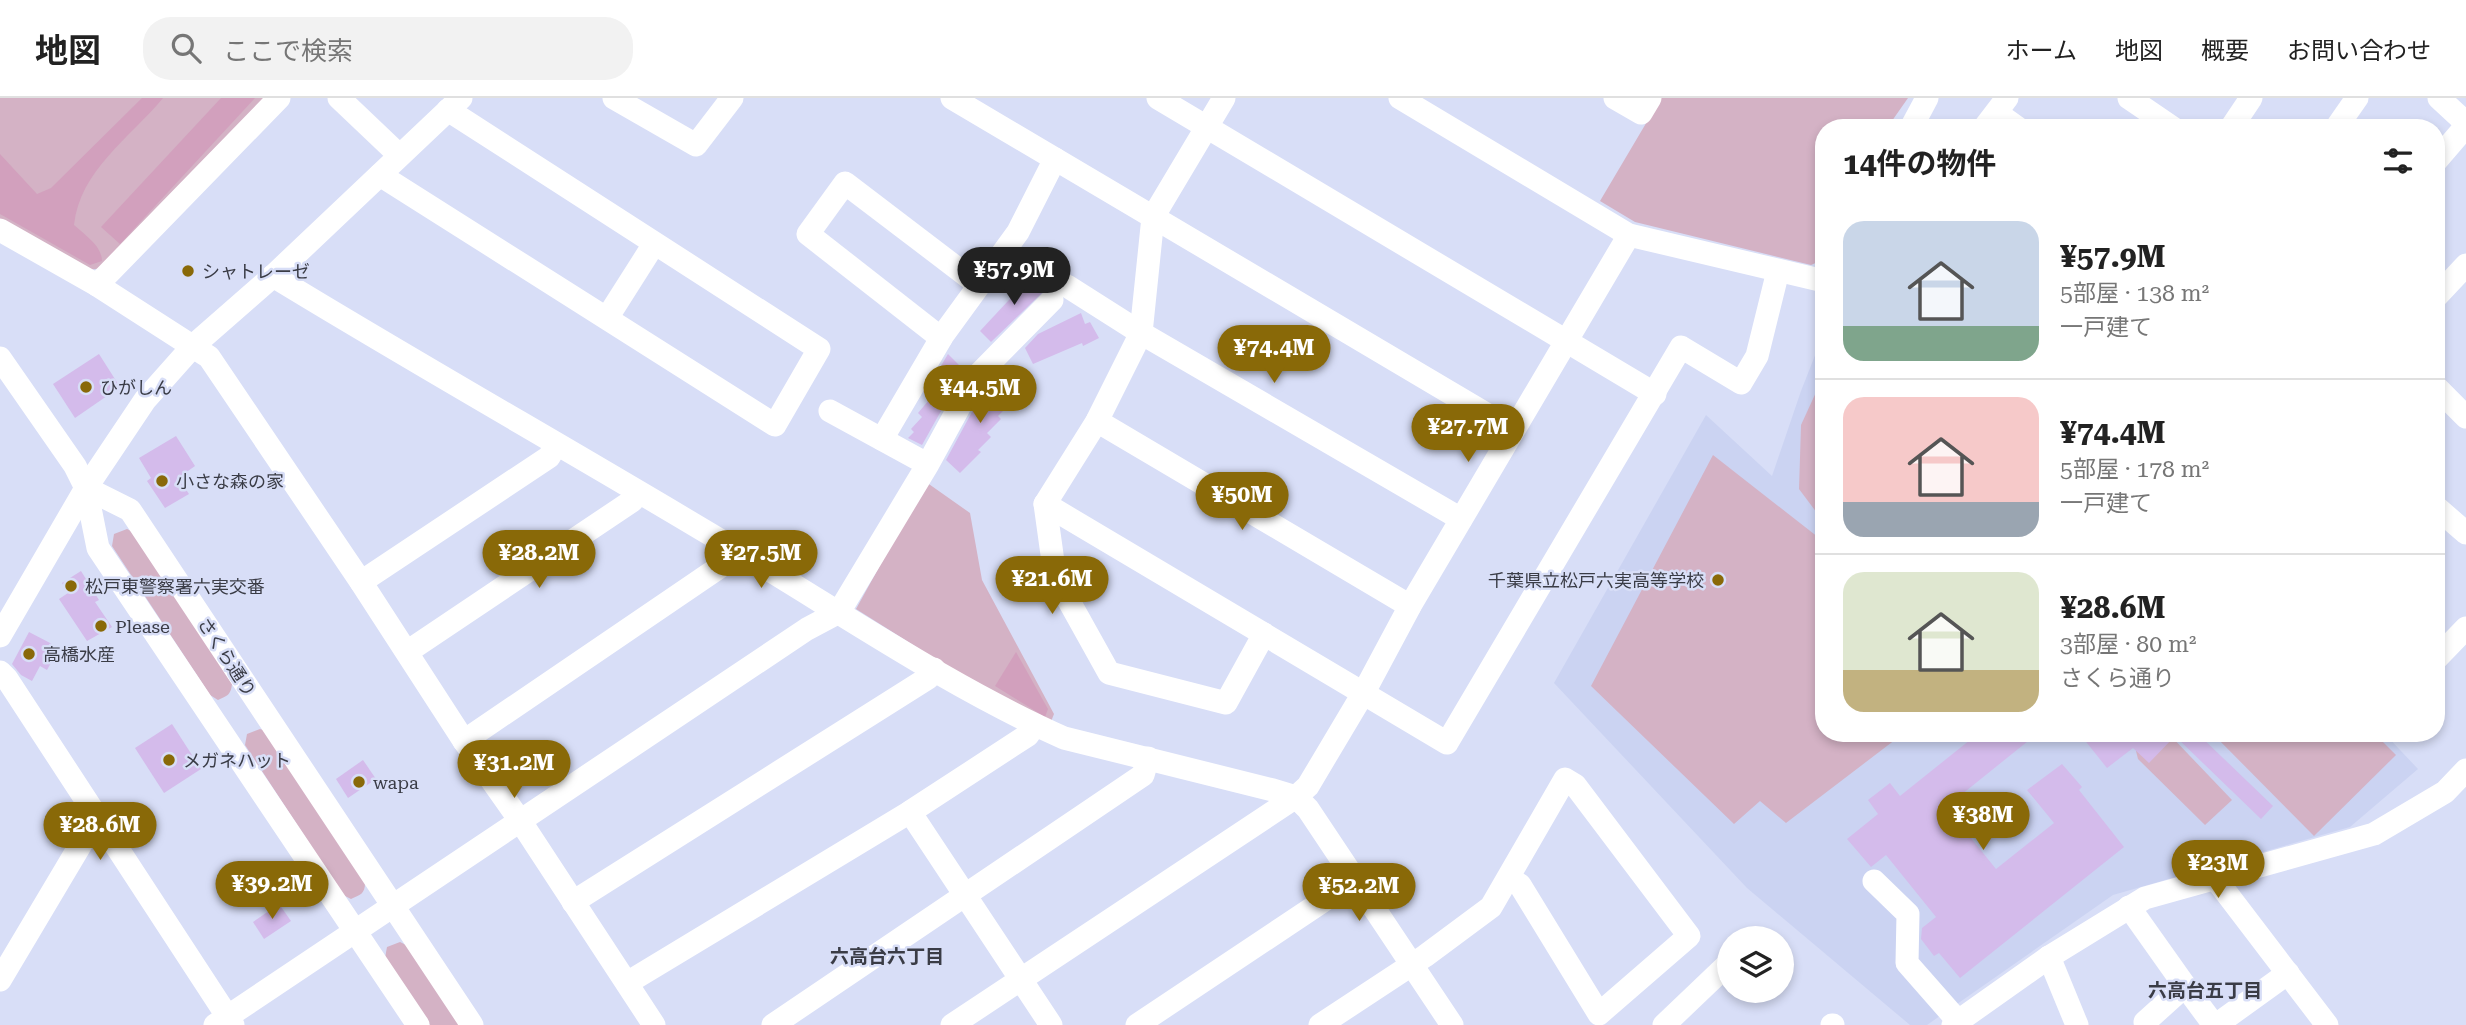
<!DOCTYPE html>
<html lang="ja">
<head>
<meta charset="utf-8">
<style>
	body { margin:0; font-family:"Roboto Serif","Noto Sans JP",serif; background:#f2f2f2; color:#222; height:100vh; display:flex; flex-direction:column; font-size:26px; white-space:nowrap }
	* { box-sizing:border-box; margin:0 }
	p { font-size:23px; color:#767676 }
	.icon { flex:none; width:38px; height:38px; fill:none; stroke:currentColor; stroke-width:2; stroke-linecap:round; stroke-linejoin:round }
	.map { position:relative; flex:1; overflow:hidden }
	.side { position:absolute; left:1815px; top:21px; width:630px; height:623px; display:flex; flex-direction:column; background:#fff; border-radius:28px; box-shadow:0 4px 10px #0003 }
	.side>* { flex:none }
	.fabs { position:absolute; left:1717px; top:828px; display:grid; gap:14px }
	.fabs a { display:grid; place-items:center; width:77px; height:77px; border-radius:50%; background:#fff; box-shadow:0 4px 10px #0003; font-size:35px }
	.price { position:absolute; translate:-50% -60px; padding:0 16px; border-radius:24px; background:#896908; color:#fff; font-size:23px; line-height:46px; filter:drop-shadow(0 2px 4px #0008) }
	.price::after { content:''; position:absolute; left:50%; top:42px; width:21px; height:16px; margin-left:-10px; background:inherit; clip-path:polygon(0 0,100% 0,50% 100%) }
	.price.selected { background:#222; color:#fff }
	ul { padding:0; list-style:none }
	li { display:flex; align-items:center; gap:21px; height:175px; padding:0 28px }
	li+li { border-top:2px solid #e0e0e0 }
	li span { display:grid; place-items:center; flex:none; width:196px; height:140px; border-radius:21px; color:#555 }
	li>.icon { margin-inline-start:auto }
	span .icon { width:84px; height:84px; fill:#fffc; stroke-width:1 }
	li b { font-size:30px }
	h2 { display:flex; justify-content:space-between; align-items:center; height:84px; padding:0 28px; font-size:30px }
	header { display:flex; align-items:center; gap:42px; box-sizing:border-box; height:98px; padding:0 35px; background:#fff; border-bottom:2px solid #e0e0e0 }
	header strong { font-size:33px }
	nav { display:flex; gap:38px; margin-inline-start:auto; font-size:24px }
	.search { width:490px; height:63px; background:#f2f2f2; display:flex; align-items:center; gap:18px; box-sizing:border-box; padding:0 24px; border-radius:28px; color:#767676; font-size:26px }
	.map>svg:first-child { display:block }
</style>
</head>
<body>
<header>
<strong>地図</strong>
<div class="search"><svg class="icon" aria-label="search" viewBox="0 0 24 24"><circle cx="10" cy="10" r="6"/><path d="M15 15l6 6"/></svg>ここで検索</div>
<nav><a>ホーム</a><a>地図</a><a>概要</a><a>お問い合わせ</a></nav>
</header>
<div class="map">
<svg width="2466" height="927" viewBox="0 0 2466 927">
	<rect width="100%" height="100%" fill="#d8def7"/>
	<path fill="#cbd3f2" d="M1823 237 1824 635H2384L2418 671 2350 729 2113 797 1927 927H1910L1747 790 1554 585 1706 317 1772 378 1801 293Z"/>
	<g fill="#d4b2c5">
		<path d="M0 0H265L103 170 88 172 0 122Z"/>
		<path d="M1661 0H1908L1887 30H1824L1823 156 1820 163 1811 167 1635 124 1600 103Z"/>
		<path d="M1823 279V423L1799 391 1801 327Z"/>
		<path d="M1713 357 1823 443 1824 635H1904L1786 725 1760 703 1734 726 1591 588Z"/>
		<path d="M926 384 970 415 982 482 1054 616 1050 626 937 562 856 511Z"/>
		<path d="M127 431 133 434 140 443 232 586C231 597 227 598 218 602L210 597 112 448 114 436Z"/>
		<path d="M260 631 266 633 365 785C365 796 360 797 351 801L343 797 245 647 247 636Z"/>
		<path d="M2158 635H2168L2232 702 2205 727 2138 661 2136 653Z"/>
		<path d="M2212 635H2374L2396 657 2314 738Z"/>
		<path d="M400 844 406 847 459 927H430L385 860 387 849Z"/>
	</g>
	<g fill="#d2a0bd">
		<path d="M142 0H163C130 40 80 72 74 127 85 137 102 148 102 163L90 167 0 116V56L37 96 51 90Z"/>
		<path d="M221 0H255L120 146 101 129Z"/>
		<path d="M1016 554 1048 611 1045 619 995 588Z"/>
	</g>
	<g fill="#d4bbeb">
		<path d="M1034 175 1048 189 991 244 980 233Z"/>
		<path d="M1081 215 1085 226 1090 224 1099 240 1083 248 1082 245 1033 266 1025 250 1038 236Z"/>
		<path d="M99 256 120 289 75 320 53 286Z"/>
		<path d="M948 256 964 272 922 347 908 340 914 334 911 331 922 319 918 315 929 302 925 298 936 286 932 283Z"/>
		<path d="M995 280 1016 300 998 318 1001 321 987 335 991 339 978 352 981 354 960 375 946 362 986 288Z"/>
		<path d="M176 338 195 368 178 380 189 396 165 410 147 383 151 380 139 360Z"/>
		<path d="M81 473 99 502 95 504 112 529 87 543 59 501 68 495 62 485Z"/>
		<path d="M29 534 52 546 50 550 57 554 47 572 40 568 32 583 21 577 12 566Z"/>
		<path d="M172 626 201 671 164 695 135 650Z"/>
		<path d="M1965 635H2038L1946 709 1996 771 2054 725 2027 692 2062 666 2082 689 2079 692 2124 749 1960 880 1939 855 1934 858 1921 841 1922 830 1936 819 1886 757 1871 769 1847 741 1878 716 1868 702 1890 685 1900 698 1970 642Z"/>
		<path d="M2079 635H2197L2273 708 2261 721 2175 638 2149 665 2133 650 2107 670Z"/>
		<path d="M363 662 376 681 348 700 336 681Z"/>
		<path d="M279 806 291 823 264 841 253 824Z"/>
	</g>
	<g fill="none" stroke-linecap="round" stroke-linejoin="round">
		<g stroke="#fff" stroke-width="23">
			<path d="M339 0 399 57"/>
			<path d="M614 0 696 47 732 0"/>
			<path d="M952 0 1513 332"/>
			<path d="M1158 0 1655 296"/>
			<path d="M1224 0 1153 119 1141 235 1097 323 1045 406 1055 478 1109 575 1226 605 1264 536"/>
			<path d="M1400 0 1629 137 1824 183"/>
			<path d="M1615 0 1641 15 1650 0"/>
			<path d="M2129 0 2173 30"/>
			<path d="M2439 0 2466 25"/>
			<path d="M1997 15 2018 30"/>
			<path d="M1911 30 1927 0"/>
			<path d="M1984 30 2007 0"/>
			<path d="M2231 30 2251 0"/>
			<path d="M2336 30 2357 0"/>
			<path d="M2436 63 2466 28"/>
			<path d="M380 77 775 327 819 251 448 12"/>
			<path d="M0 132 97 187 209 259 361 484 464 643 521 724 654 927"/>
			<path d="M273 178C427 272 584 360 738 453 845 517 950 589 1064 640L1273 692 1296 699 1308 711 1452 927"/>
			<path d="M97 187 279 0"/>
			<path d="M1067 188 1141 235 1461 421"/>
			<path d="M2436 199 2466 167"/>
			<path d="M607 220 654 146"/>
			<path d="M941 240 808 136 845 85 979 187"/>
			<path d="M0 260 75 368 86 390 98 450 418 927"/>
			<path d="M2436 289 2466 319"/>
			<path d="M830 313 927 366"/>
			<path d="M1097 323 1410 508"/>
			<path d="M882 341 943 237 1018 134 1055 61"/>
			<path d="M86 390 130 412 472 927"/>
			<path d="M1045 406 1447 645 1681 249 1741 285 1757 258 1778 173"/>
			<path d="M2436 409 2466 435"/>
			<path d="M361 484 549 359 556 347"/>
			<path d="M0 538 86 390 145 302 193 248 273 178 461 0"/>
			<path d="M407 554 632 403 639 395"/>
			<path d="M2436 561 2466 530"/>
			<path d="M0 574 7 581 233 927"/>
			<path d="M464 643 730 462 737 452"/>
			<path d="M910 714 1051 927"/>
			<path d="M2215 780 2327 927"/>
			<path d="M1874 783 1908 816 1907 865 1958 923"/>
			<path d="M573 804 928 580 934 571"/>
			<path d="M2129 809 2185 888 2145 924 2147 927"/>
			<path d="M2049 859 2077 927"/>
			<path d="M0 882 97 719"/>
			<path d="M627 885 910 714 1028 637 1035 627"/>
			<path d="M2185 888 2214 927"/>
			<path d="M215 927 807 531 839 514 928 366 975 280 1052 202"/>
			<path d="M773 927 1143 677 1148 660"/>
			<path d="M952 927 1296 699 1308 688 1364 594 1410 508 1629 137"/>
			<path d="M1137 927 1356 781"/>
			<path d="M1320 927 1425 858 1491 809 1565 681 1575 687 1689 838 1599 916 1520 787 1509 780"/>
			<path d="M1664 927 1729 865"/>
			<path d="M1832 927H1833"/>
			<path d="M1953 927 2049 859 2145 800 2374 736 2445 694 2466 672"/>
			<path d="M2216 927 2288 875"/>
		</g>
	</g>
	<g fill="#896908" stroke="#d8def7" stroke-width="2.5">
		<circle cx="188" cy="173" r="7"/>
		<circle cx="86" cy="289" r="7"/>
		<circle cx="162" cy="383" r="7"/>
		<circle cx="1718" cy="482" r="7"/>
		<circle cx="71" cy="488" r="7"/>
		<circle cx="101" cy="528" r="7"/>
		<circle cx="29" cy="556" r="7"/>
		<circle cx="169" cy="662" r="7"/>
		<circle cx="359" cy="684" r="7"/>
	</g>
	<g text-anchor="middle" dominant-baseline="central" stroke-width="5" stroke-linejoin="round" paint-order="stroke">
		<g font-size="18" fill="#3a3c46" stroke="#d8def7" text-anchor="start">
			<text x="202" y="173">シャトレーゼ</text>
			<text x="100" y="289">ひがしん</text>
			<text x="176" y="383">小さな森の家</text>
			<text x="1704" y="482" text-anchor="end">千葉県立松戸六実高等学校</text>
			<text x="85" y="488">松戸東警察署六実交番</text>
			<text x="115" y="528">Please</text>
			<text x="43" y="556">高橋水産</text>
			<text x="183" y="662">メガネハット</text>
			<text x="373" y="684">wapa</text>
		</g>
		<g font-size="18" fill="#3a3c46" stroke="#d8def7">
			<text transform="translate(227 559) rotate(57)">さくら通り</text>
		</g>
		<g font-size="19" font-weight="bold" fill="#3a3c46" stroke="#d8def7">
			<text x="887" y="858">六高台六丁目</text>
			<text x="2205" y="892">六高台五丁目</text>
		</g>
	</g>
</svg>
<div class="fabs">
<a><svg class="icon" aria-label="layers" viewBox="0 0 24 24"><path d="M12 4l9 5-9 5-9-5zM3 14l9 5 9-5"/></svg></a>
</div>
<b class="price selected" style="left:1014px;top:209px">¥57.9M</b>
<b class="price" style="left:1274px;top:287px">¥74.4M</b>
<b class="price" style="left:980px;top:327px">¥44.5M</b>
<b class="price" style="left:1468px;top:366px">¥27.7M</b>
<b class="price" style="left:1242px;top:434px">¥50M</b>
<b class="price" style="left:539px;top:492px">¥28.2M</b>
<b class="price" style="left:761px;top:492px">¥27.5M</b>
<b class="price" style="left:1052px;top:518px">¥21.6M</b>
<b class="price" style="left:514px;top:702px">¥31.2M</b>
<b class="price" style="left:1983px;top:754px">¥38M</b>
<b class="price" style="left:100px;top:764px">¥28.6M</b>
<b class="price" style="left:2218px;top:802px">¥23M</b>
<b class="price" style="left:272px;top:823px">¥39.2M</b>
<b class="price" style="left:1359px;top:825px">¥52.2M</b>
<section class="side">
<h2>14件の物件<svg class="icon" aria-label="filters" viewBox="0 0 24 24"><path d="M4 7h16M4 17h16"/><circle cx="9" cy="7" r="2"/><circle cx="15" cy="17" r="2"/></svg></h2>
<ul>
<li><span style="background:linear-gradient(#c9d6e8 75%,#7fa58c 0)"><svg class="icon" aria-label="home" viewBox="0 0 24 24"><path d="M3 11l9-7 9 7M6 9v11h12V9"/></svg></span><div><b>¥57.9M</b><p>5部屋 · 138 m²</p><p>一戸建て</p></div></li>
<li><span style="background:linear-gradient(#f6c9c9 75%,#9aa5b1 0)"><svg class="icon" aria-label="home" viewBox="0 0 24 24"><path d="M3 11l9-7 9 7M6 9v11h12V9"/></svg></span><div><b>¥74.4M</b><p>5部屋 · 178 m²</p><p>一戸建て</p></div></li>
<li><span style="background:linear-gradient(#dfe7d0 70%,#c2b280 0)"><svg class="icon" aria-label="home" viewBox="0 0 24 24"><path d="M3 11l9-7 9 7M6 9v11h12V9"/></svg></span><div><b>¥28.6M</b><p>3部屋 · 80 m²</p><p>さくら通り</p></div></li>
</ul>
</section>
</div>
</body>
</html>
